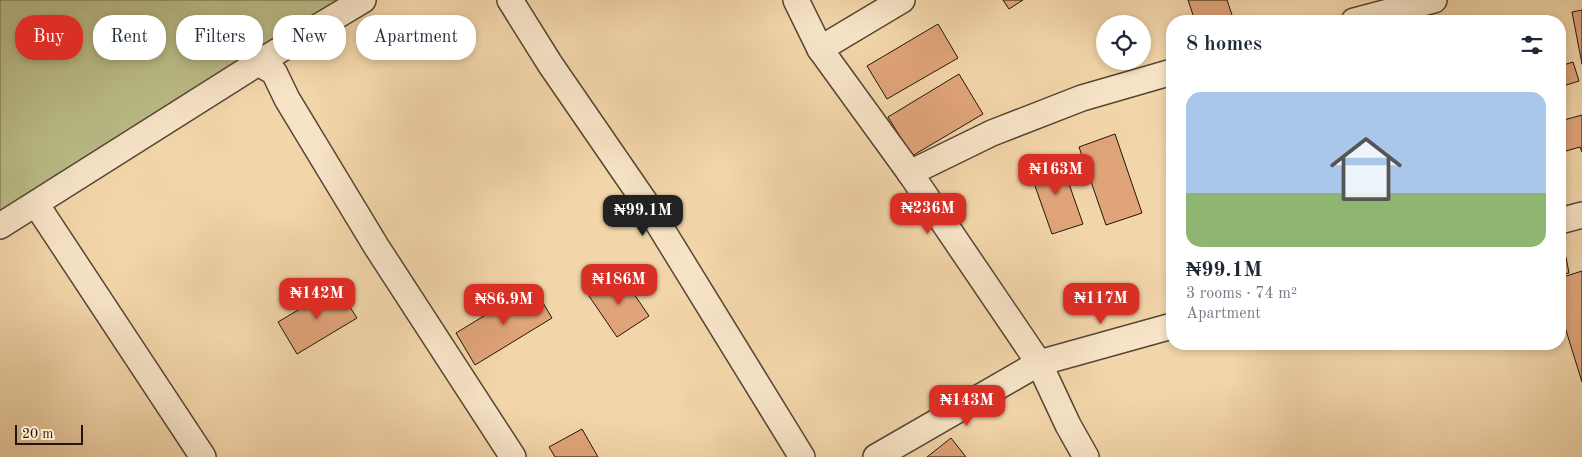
<!DOCTYPE html>
<html lang="en">
<head>
<meta charset="utf-8">
<style>
	body { margin:0; font-family:"Old Standard TT",serif; background:#f2f2f3; color:#1f2937; height:100vh; display:flex; flex-direction:column; font-size:19px; white-space:nowrap }
	* { box-sizing:border-box; margin:0 }
	p { font-size:16px; color:#747a83 }
	.icon { flex:none; width:28px; height:28px; fill:none; stroke:currentColor; stroke-width:2; stroke-linecap:round; stroke-linejoin:round }
	.map { position:relative; flex:1; overflow:hidden }
	.panel { position:absolute; left:1166px; top:15px; width:400px; height:335px; display:flex; flex-direction:column; background:#fff; border-radius:20px; box-shadow:0 2px 8px #0003 }
	.panel>* { flex:none }
	.banner { position:absolute; left:15px; top:15px; width:475px; height:45px; display:flex; gap:10px }
	.fabs { position:absolute; left:1096px; top:15px; display:grid; gap:10px }
	.fabs a { display:grid; place-items:center; width:55px; height:55px; border-radius:50%; background:#fff; box-shadow:0 2px 8px #0003; font-size:25px }
	.scale { position:absolute; left:15px; bottom:12px; width:68px; box-sizing:border-box; padding-left:5px; border:2px solid #21160d; border-top:0; font-size:14px; line-height:18px; white-space:nowrap; color:#21160d; -webkit-text-stroke:4px #f7e4c7; paint-order:stroke }
	.price { position:absolute; translate:-50% -42px; padding:0 11px; border-radius:10px; background:#d93025; color:#fff; font-size:16px; line-height:32px; filter:drop-shadow(0 1px 2px #0008) }
	.price::after { content:''; position:absolute; left:50%; top:30px; width:15px; height:11px; margin-left:-8px; background:inherit; clip-path:polygon(0 0,100% 0,50% 100%) }
	.price.selected { background:#222; color:#fff }
	ul { padding:0; list-style:none }
	li { display:grid; align-content:center; gap:10px; height:265px; padding:0 20px }
	li span { display:grid; place-items:center; height:155px; border-radius:15px; color:#555 }
	li>.icon { margin-inline-start:auto }
	span .icon { width:90px; height:90px; fill:#fffc; stroke-width:1 }
	li b { font-size:21px }
	h2 { display:flex; justify-content:space-between; align-items:center; height:60px; padding:0 20px; font-size:21px }
	.pill { padding:0 18px; border-radius:20px; background:#fff; box-shadow:0 2px 8px #0003; font-size:18px; line-height:45px }
	.pill.selected { background:#d93025; color:#fff }
	.map>svg:first-child { display:block }
</style>
</head>
<body>
<div class="map">
<svg width="1582" height="457" viewBox="0 0 1582 457">
	<rect width="100%" height="100%" fill="#f2d5a9"/>
	<filter id="stains"><feTurbulence type="fractalNoise" baseFrequency=".004" numOctaves="4"/><feColorMatrix values="0 0 0 0 .2 0 0 0 0 .09 0 0 0 0 .02 0 0 0 .5 -.17"/></filter>
	<radialGradient id="worn" r=".72"><stop offset=".6" stop-color="#630" stop-opacity="0"/><stop offset="1" stop-color="#630" stop-opacity=".3"/></radialGradient>
	<path fill="#babd88" stroke="#6e6a4a" d="M0 0H347L0 223Z"/>
	<g fill="#e0a479" stroke="#21160d">
		<path d="M1003 0H1023L1009 9Z"/>
		<path d="M1188 0H1227L1234 21H1195Z"/>
		<path d="M1582 10V64L1572 12Z"/>
		<path d="M938 24 958 58 887 99 867 66Z"/>
		<path d="M1573 62 1579 81 1560 87V66Z"/>
		<path d="M959 74 983 114 912 156 888 117Z"/>
		<path d="M1582 115V152L1580 147 1566 151 1560 132V121Z"/>
		<path d="M1115 134 1142 213 1106 225 1079 147Z"/>
		<path d="M1060 158 1083 224 1052 234 1029 169Z"/>
		<path d="M1566 257 1569 273 1560 275V258Z"/>
		<path d="M1582 271V382L1560 311V278Z"/>
		<path d="M621 275 649 316 617 337 589 296Z"/>
		<path d="M533 286 552 318 475 365 456 333Z"/>
		<path d="M337 287 357 318 297 354 278 322Z"/>
		<path d="M582 429 598 457H555L549 447Z"/>
		<path d="M951 438 966 457H927Z"/>
	</g>
	<g fill="none" stroke-linecap="round" stroke-linejoin="round">
		<g stroke="#554634" stroke-width="28">
			<g id="street">
				<path d="M510 0 550 64 645 202 802 457"/>
				<path d="M796 0 820 49 910 173 1039 363 1068 425 1086 457"/>
				<path d="M1354 21 1434 0"/>
				<path d="M820 49 902 0"/>
				<path d="M258 63 274 72 287 99 376 246 513 457"/>
				<path d="M910 173 992 133 1082 98 1172 72"/>
				<path d="M36 204 203 457"/>
				<path d="M1560 221 1582 215"/>
				<path d="M0 226 258 63 363 0"/>
				<path d="M876 457 1039 363 1172 326"/>
			</g>
		</g>
		<use href="#street" stroke="#f7e4c7" stroke-width="25"/>
	</g>
	<rect width="100%" height="100%" filter="url(#stains)"/>
	<rect width="100%" height="100%" fill="url(#worn)"/>
</svg>
<div class="fabs">
<a><svg class="icon" aria-label="locate" viewBox="0 0 24 24"><circle cx="12" cy="12" r="6"/><path d="M12 2v4M12 18v4M2 12h4M18 12h4"/></svg></a>
</div>
<div class="scale">20 m</div>
<b class="price" style="left:1056px;top:196px">₦163M</b>
<b class="price" style="left:928px;top:235px">₦236M</b>
<b class="price selected" style="left:643px;top:237px">₦99.1M</b>
<b class="price" style="left:619px;top:306px">₦186M</b>
<b class="price" style="left:317px;top:320px">₦142M</b>
<b class="price" style="left:1101px;top:325px">₦117M</b>
<b class="price" style="left:504px;top:326px">₦86.9M</b>
<b class="price" style="left:967px;top:427px">₦143M</b>
<div class="banner">
<a class="pill selected">Buy</a>
<a class="pill">Rent</a>
<a class="pill">Filters</a>
<a class="pill">New</a>
<a class="pill">Apartment</a>
</div>
<section class="panel">
<h2>8 homes<svg class="icon" aria-label="filters" viewBox="0 0 24 24"><path d="M4 7h16M4 17h16"/><circle cx="9" cy="7" r="2"/><circle cx="15" cy="17" r="2"/></svg></h2>
<ul>
<li><span style="background:linear-gradient(#a9c7e8 65%,#8fb573 0)"><svg class="icon" aria-label="home" viewBox="0 0 24 24"><path d="M3 11l9-7 9 7M6 9v11h12V9"/></svg></span><div><b>₦99.1M</b><p>3 rooms · 74 m²</p><p>Apartment</p></div></li>
</ul>
</section>
</div>
</body>
</html>
